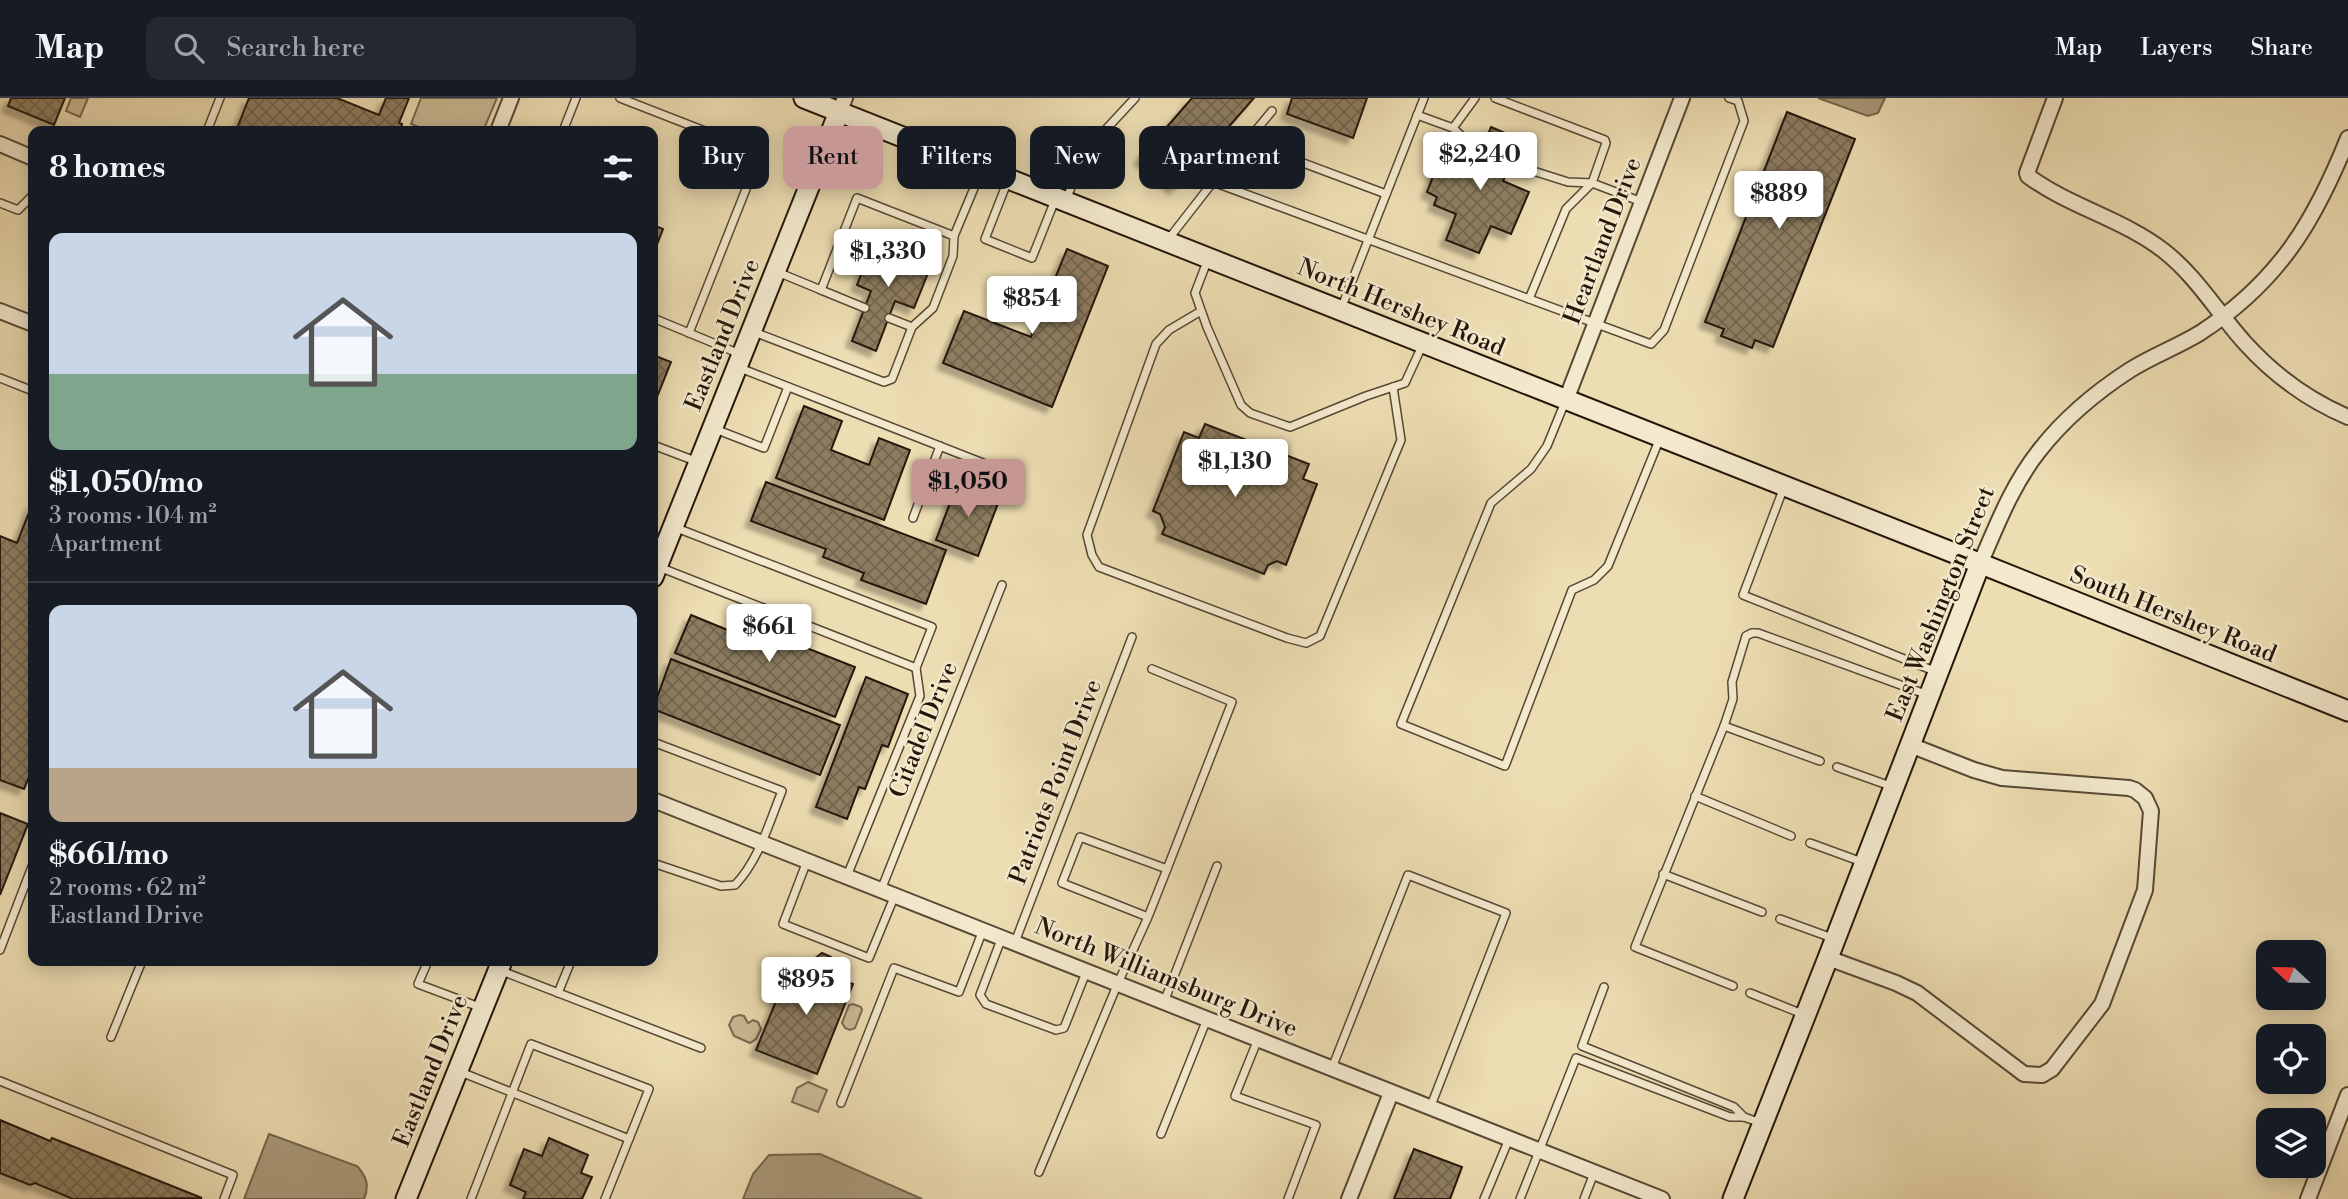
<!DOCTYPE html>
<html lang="en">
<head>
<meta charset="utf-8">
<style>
	body { margin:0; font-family:"Libre Bodoni",serif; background:#242831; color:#f1f3f6; height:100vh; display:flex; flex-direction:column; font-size:26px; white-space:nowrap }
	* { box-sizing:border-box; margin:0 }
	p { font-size:23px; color:#9ea1a6 }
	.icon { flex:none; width:38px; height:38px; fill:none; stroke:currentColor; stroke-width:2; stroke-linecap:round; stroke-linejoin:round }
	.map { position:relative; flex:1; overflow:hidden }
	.details { position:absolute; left:28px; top:28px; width:630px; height:840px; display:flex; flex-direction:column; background:#171b24; border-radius:14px; box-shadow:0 4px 18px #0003 }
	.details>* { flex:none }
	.guide { position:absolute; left:679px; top:28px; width:665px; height:63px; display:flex; gap:14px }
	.needle { width:46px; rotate:292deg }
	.buttons { position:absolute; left:2256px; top:842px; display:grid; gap:14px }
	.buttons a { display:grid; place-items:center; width:70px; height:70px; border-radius:14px; background:#171b24; box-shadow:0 4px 18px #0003; font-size:35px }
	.price { position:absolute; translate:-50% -60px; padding:0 16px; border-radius:7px; background:#fff; color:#222; font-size:23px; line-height:46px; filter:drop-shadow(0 2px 4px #0008) }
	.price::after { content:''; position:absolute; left:50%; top:42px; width:21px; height:16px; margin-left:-10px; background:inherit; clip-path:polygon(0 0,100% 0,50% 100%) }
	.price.active { background:#c59692; color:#111 }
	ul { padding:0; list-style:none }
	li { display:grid; align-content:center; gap:14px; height:371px; padding:0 21px }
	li+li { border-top:2px solid #363941 }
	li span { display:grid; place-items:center; height:217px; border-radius:14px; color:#555 }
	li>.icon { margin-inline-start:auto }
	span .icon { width:126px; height:126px; fill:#fffc; stroke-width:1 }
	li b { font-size:30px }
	h2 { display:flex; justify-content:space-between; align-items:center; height:84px; padding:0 21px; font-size:30px }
	.chip { padding:0 24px; border-radius:14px; background:#171b24; box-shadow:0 4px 18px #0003; font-size:24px; line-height:63px }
	.chip.active { background:#c59692; color:#111 }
	header { display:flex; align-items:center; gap:42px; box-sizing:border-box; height:98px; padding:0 35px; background:#171b24; border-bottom:2px solid #363941 }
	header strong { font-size:33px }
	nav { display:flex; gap:38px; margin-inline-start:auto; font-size:24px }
	.search { width:490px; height:63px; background:#242831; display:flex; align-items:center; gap:18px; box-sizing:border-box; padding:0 24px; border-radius:14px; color:#9ea1a6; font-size:26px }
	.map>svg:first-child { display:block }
</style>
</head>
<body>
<header>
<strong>Map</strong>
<div class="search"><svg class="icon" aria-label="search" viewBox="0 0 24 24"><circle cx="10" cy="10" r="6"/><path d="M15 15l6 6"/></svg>Search here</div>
<nav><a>Map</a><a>Layers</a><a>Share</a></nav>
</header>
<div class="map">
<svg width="2348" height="1101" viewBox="0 0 2348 1101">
	<defs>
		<pattern id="building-cross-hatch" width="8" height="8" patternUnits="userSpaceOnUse" patternTransform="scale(1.75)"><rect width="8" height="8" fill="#8d7d61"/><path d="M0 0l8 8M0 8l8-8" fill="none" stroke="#73654e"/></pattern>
		<filter id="shadow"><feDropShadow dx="-6" dy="6" stdDeviation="2" flood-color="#0004"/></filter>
	</defs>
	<rect width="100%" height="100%" fill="#edddb2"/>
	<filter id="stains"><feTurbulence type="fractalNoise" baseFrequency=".00286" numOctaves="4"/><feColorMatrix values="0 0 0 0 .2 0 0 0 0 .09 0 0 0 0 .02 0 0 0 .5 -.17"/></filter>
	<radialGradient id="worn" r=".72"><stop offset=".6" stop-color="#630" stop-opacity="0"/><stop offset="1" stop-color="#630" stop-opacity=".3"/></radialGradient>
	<g fill="#cbbb95" stroke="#786850" stroke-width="2">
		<path d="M71 0H88L80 19 66 13Z"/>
		<path d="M421 0H497L483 33H429L411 26Z"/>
		<path d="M853 906 861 909 862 912 855 930 850 932 845 930 842 925 849 907Z"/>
		<path d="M739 917 744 918 748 925 753 922 758 924 761 931 756 941 750 945 734 938 729 927 733 919Z"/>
		<path d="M808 984 827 992 818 1014 792 1004 797 990Z"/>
	</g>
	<g fill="#a99979" stroke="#74654d" stroke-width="2">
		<path d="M1818 0H1885L1878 15 1868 18Z"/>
		<path d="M269 1036 357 1068C366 1078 370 1087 364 1101H244Z"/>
		<path d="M820 1056 922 1101H743L753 1076 769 1057Z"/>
	</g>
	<g fill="url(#building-cross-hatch)" stroke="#25160a" stroke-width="2" filter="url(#shadow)">
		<path d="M11 0H65L54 27 8 8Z"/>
		<path d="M249 0H337L379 17 386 0H409L399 25 402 26 400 33H236Z"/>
		<path d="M1192 0H1254L1175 90 1140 60Z"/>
		<path d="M1292 0H1367L1353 40 1287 16Z"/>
		<path d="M1787 14 1855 41 1773 249 1755 242 1752 250 1721 238 1724 231 1705 224Z"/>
		<path d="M1491 29 1521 42 1503 83 1529 94 1511 136 1491 128 1479 155 1446 142 1456 116 1434 107 1437 99 1427 94 1439 63 1447 67 1450 60 1474 70Z"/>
		<path d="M653 127 663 131 653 157Z"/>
		<path d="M879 145 892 149 894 145 916 153 914 158 927 164 923 173 928 175 914 210 895 203 876 253 852 243 871 193 857 187 871 151 876 154Z"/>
		<path d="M1067 151 1108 168 1052 309 943 265 964 213 1031 239Z"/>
		<path d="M653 257 671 264 653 309Z"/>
		<path d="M804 308 842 323 831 352 869 367 879 340 910 352 884 422 776 380Z"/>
		<path d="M1205 326 1309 366 1303 381 1317 386 1286 467 1277 463 1268 467 1264 476 1162 436 1165 429 1160 416 1153 413 1184 334 1199 340Z"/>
		<path d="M766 384 946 452 926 506 861 482 864 475 823 459 826 451 751 423Z"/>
		<path d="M958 384 1000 400 978 458 936 442Z"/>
		<path d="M33 404V669L24 691 0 682V438L17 445Z"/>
		<path d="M691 517 730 533 731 528 786 550 789 543 855 569 835 619 675 555Z"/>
		<path d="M671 561 840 627 820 677 653 611Z"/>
		<path d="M866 579 908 596 888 649 882 647 865 691 859 689 847 721 816 709Z"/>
		<path d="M0 715 28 726 0 797Z"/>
		<path d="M822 855 831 859 832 869 824 875 853 886 817 976 756 952 788 874 805 882 810 869 815 871 813 862Z"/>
		<path d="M0 1022 50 1043 52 1040 202 1100 73 1101 35 1085 30 1087 0 1075Z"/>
		<path d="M549 1040 588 1057 581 1075 592 1079 582 1101H523L526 1094 510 1087 524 1051 542 1058Z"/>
		<path d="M1414 1051 1462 1069 1450 1101H1394Z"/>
	</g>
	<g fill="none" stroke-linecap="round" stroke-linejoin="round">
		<g stroke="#574834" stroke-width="10">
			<g id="service">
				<path d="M620 0 733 44 744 63 750 81 689 235"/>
				<path d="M1495 0 1605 42 1606 45 1592 85 1566 111 1529 201"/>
				<path d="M1417 17 1453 30 1480 55"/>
				<path d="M1453 30 1475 0"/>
				<path d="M207 33 220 0"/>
				<path d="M563 33 576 0"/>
				<path d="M1247 44 1386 96"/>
				<path d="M1511 66 1568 84 1592 85 1642 104"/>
				<path d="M1008 82 985 141 1032 160 1055 102"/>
				<path d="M1213 84 1272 13"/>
				<path d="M1066 103 1083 56 1135 0"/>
				<path d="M0 105 18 112 33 97"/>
				<path d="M1167 143 1213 84 1651 246 1664 232 1744 23 1738 3 1729 0"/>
				<path d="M1208 161 1195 195 1207 229 1241 307 1250 315 1290 329 1366 298 1405 285 1422 248"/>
				<path d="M775 173 821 192 857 100 954 138 982 71"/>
				<path d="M821 192 865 210"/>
				<path d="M1341 211 1424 0"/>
				<path d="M1201 213 1169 232 1156 246 1087 437 1092 457 1099 469 1287 540 1306 545 1320 538 1401 342 1393 289"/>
				<path d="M653 220 740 256"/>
				<path d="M889 220 912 229"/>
				<path d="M754 234 884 284 892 281 912 229 933 210 953 158 954 138"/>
				<path d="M740 270 1006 374"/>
				<path d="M0 280 33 293"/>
				<path d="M1565 304 1547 348 1531 371 1491 405 1401 626 1505 668 1572 492 1594 482 1608 468 1660 340"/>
				<path d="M715 331 764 350 788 289"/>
				<path d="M653 347 698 364"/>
				<path d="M1784 389 1743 497 1937 574"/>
				<path d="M913 420 940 348"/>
				<path d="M674 429 932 529 916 570 920 598 847 778"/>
				<path d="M659 469 916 570"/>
				<path d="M1152 571 1232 604 1167 771"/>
				<path d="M1724 628 1820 663"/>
				<path d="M653 644 782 693C769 725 759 762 735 787L721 788 653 765"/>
				<path d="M1837 669 1893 689"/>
				<path d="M1695 698 1791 738"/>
				<path d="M1810 745 1862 764"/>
				<path d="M807 763 783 826 869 860 895 797"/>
				<path d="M1663 776 1762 814"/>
				<path d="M881 792 1002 487"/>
				<path d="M1780 821 1835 841"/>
				<path d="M1002 839 980 897 986 906 1056 932 1064 930 1087 872"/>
				<path d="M1015 844 1132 539"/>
				<path d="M0 852 33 766"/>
				<path d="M428 863 418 886 482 910"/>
				<path d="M499 872 701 950"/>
				<path d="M1733 888 1635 849 1724 628 1733 601 1732 584 1746 538 1752 535H1758L1928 597"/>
				<path d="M1604 889 1582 948 1734 1009 1744 1019"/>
				<path d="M558 895 571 863"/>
				<path d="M1750 895 1805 917"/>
				<path d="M1164 904 1217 768"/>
				<path d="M111 939 142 863"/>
				<path d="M1258 941 1235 998 1316 1027 1288 1101"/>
				<path d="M1332 970 1408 777 1506 815 1430 1010"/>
				<path d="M458 973 629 1041"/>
				<path d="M0 983 233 1077 224 1101"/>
				<path d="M841 1005 894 870 959 894 983 832"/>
				<path d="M1161 1036 1207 921"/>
				<path d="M1039 1074 1118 885 1148 819 1062 785 1080 739 1167 771 1148 819"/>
				<path d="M471 1101 531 946 649 991 605 1101"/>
				<path d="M1484 1101 1509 1041"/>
				<path d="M1520 1101 1576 960 1730 1019H1744L1761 1025"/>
				<path d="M1584 1101 1594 1075"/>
			</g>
		</g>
		<g stroke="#574834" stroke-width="18">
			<g id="minor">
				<path d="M2055 0 2027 75 2028 78C2070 109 2123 121 2164 153 2197 179 2217 214 2245 245 2274 277 2308 302 2348 319"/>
				<path d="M839 14 845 0"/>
				<path d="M498 33 511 0"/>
				<path d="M0 46 33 60"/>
				<path d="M0 213 33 226"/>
				<path d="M1566 302 1682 0"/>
				<path d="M1980 466C1997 427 2012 387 2039 353 2063 322 2096 294 2130 272 2152 258 2177 249 2200 235 2278 184 2314 125 2348 40"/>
				<path d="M653 702 1662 1101"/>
				<path d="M1828 860 1896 885 1917 895 2024 976 2042 977 2052 971 2102 906 2145 792 2151 713 2145 700 2135 692 2129 690 2002 680 1974 672 1910 647"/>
				<path d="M1349 1101 1391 995"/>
				<path d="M2308 1101 2348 997"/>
			</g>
		</g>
		<g stroke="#25160a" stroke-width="23">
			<g id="secondary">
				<path d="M804 0 1954 455 2348 613"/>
				<path d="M653 479 839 14"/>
				<path d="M406 1101 502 863"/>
				<path d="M1733 1101 1828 860 1980 466"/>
			</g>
		</g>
		<use href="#service" stroke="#f3e9cd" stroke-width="7"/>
		<use href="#minor" stroke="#f3e9cd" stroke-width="14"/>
		<use href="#secondary" stroke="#f3e9cd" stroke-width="19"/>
	</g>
	<g text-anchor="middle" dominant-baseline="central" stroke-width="5" stroke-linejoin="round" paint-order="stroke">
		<g font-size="24" fill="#25160a" stroke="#f3e9cd">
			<text transform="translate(1603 143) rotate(-69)">Heartland Drive</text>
			<text transform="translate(1401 210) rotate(22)">North Hershey Road</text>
			<text transform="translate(723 237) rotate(-68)">Eastland Drive</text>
			<text transform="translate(1941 506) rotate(-68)">East Washington Street</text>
			<text transform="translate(2173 517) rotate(22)">South Hershey Road</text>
			<text transform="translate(924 632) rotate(-68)">Citadel Drive</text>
			<text transform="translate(1056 684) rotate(-69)">Patriots Point Drive</text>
			<text transform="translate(1166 880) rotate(22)">North Williamsburg Drive</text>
			<text transform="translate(431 973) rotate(-68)">Eastland Drive</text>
		</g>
	</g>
	<rect width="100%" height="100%" filter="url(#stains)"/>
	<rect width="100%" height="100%" fill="url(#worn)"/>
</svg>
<div class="buttons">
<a><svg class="needle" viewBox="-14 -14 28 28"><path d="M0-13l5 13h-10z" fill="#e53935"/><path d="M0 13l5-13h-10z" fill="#9ea1a6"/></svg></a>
<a><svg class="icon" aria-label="locate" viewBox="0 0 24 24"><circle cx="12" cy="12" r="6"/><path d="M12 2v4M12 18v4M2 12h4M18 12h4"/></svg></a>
<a><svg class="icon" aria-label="layers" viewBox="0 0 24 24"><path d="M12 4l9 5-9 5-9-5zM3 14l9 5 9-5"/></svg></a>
</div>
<b class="price" style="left:1480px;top:94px">$2,240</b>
<b class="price" style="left:1779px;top:133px">$889</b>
<b class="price" style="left:888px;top:191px">$1,330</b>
<b class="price" style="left:1032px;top:238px">$854</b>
<b class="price" style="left:1235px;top:401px">$1,130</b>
<b class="price active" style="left:968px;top:421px">$1,050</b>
<b class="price" style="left:769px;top:566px">$661</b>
<b class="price" style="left:806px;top:919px">$895</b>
<div class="guide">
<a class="chip">Buy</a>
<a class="chip active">Rent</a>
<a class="chip">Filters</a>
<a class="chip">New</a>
<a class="chip">Apartment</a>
</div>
<section class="details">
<h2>8 homes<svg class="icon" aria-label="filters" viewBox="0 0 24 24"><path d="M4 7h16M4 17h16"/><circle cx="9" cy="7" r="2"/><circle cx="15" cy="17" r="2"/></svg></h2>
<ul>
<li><span style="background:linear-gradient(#c9d6e8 65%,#7fa58c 0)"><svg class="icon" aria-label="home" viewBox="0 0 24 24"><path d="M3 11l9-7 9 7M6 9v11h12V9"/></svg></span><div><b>$1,050/mo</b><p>3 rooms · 104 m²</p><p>Apartment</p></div></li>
<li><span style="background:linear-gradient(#c9d6e8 75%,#b9a48a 0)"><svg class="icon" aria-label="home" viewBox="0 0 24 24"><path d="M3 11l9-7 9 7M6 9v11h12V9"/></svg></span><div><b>$661/mo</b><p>2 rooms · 62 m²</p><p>Eastland Drive</p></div></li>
</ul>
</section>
</div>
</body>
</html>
